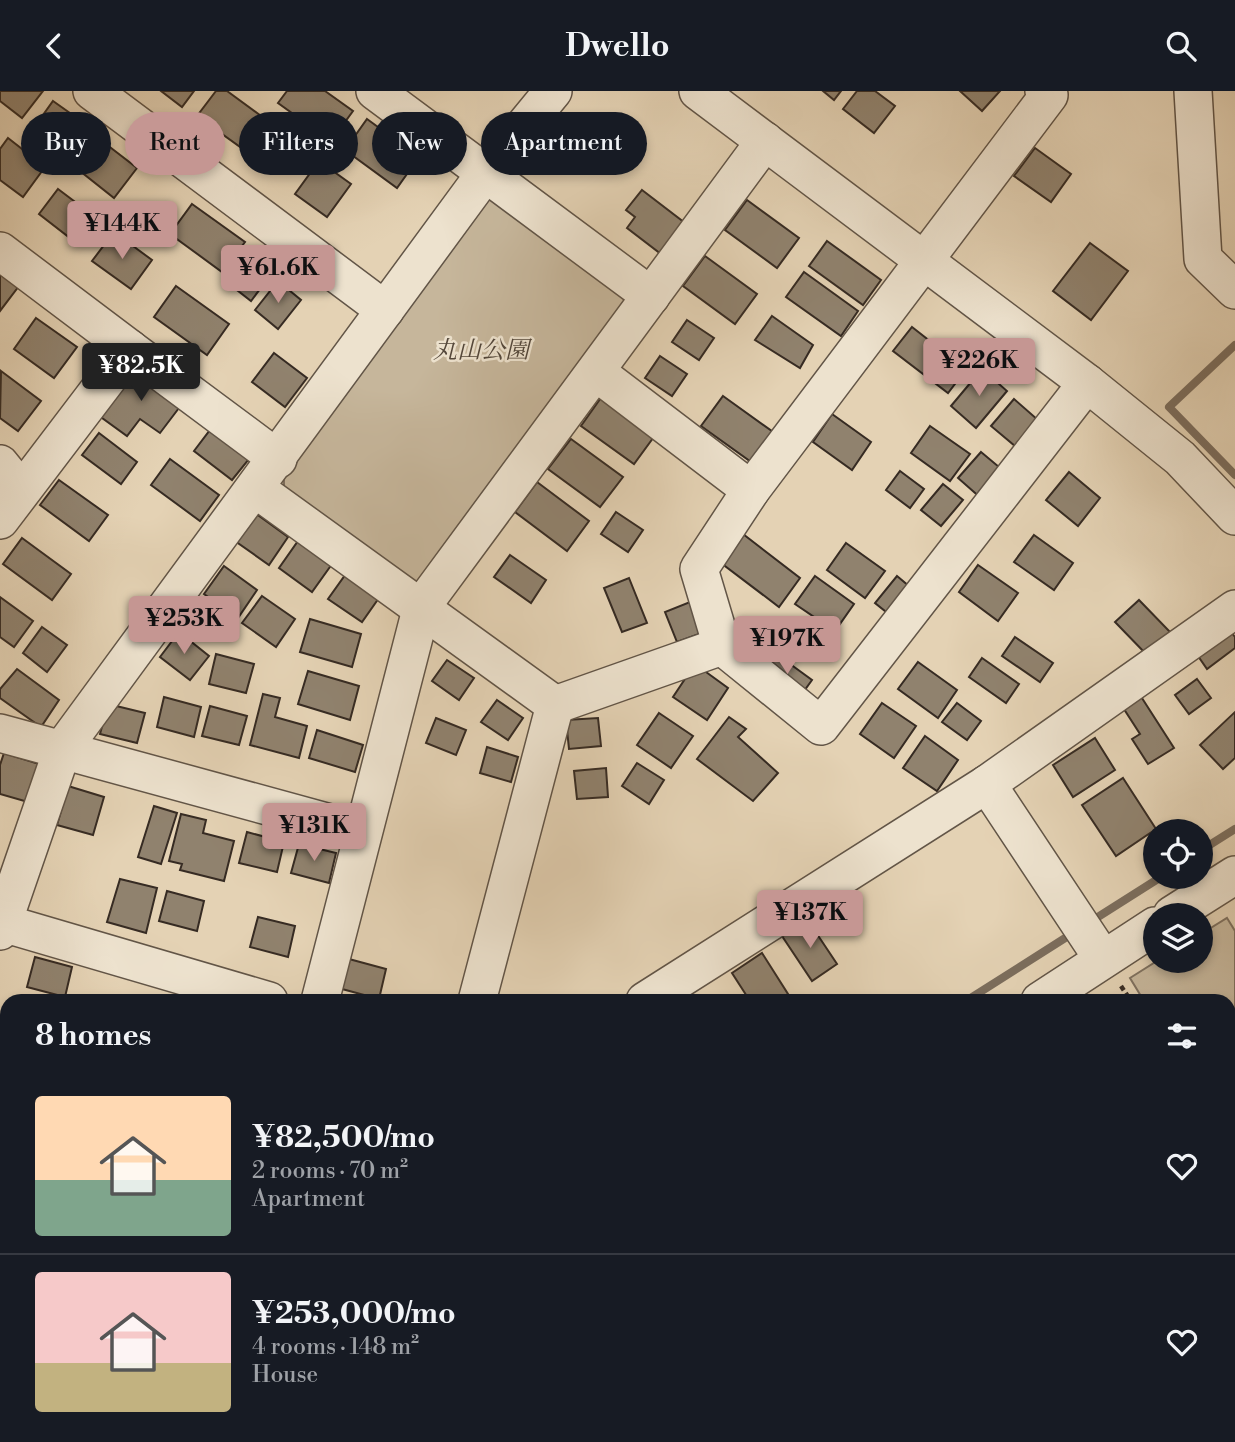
<!DOCTYPE html>
<html lang="en">
<head>
<meta charset="utf-8">
<style>
	body { margin:0; font-family:"Libre Bodoni","Noto Serif JP",serif; background:#242831; color:#f1f3f6; height:100vh; display:flex; flex-direction:column; font-size:26px; white-space:nowrap }
	* { box-sizing:border-box; margin:0 }
	p { font-size:23px; color:#9ea1a6 }
	.icon { flex:none; width:38px; height:38px; fill:none; stroke:currentColor; stroke-width:2; stroke-linecap:round; stroke-linejoin:round }
	.map { position:relative; flex:1; overflow:hidden }
	.details { position:absolute; left:0px; top:903px; width:1236px; height:448px; display:flex; flex-direction:column; background:#171b24; border-radius:21px 21px 0 0; box-shadow:0 4px 10px #0003 }
	.details>* { flex:none }
	.banner { position:absolute; left:21px; top:21px; width:700px; height:63px; display:flex; gap:14px }
	.tools { position:absolute; left:1143px; top:728px; display:grid; gap:14px }
	.tools a { display:grid; place-items:center; width:70px; height:70px; border-radius:50%; background:#171b24; box-shadow:0 4px 10px #0003; font-size:35px }
	.price { position:absolute; translate:-50% -60px; padding:0 16px; border-radius:7px; background:#c59692; color:#111; font-size:23px; line-height:46px; filter:drop-shadow(0 2px 4px #0008) }
	.price::after { content:''; position:absolute; left:50%; top:42px; width:21px; height:16px; margin-left:-10px; background:inherit; clip-path:polygon(0 0,100% 0,50% 100%) }
	.price.active { background:#222; color:#fff }
	ul { padding:0; list-style:none }
	li { display:flex; align-items:center; gap:21px; height:175px; padding:0 35px }
	li+li { border-top:2px solid #363941 }
	li span { display:grid; place-items:center; flex:none; width:196px; height:140px; border-radius:7px; color:#555 }
	li>.icon { margin-inline-start:auto }
	span .icon { width:84px; height:84px; fill:#fffc; stroke-width:1 }
	li b { font-size:30px }
	h2 { display:flex; justify-content:space-between; align-items:center; height:84px; padding:0 35px; font-size:30px }
	.tag { padding:0 24px; border-radius:32px; background:#171b24; box-shadow:0 4px 10px #0003; font-size:24px; line-height:63px }
	.tag.active { background:#c59692; color:#111 }
	header { display:flex; justify-content:space-between; align-items:center; height:91px; padding:0 35px; background:#171b24; font-size:32px; font-weight:700 }
	.map>svg:first-child { display:block }
</style>
</head>
<body>
<header><svg class="icon" aria-label="back" viewBox="0 0 24 24"><path d="M15 5l-7 7 7 7"/></svg>Dwello<svg class="icon" aria-label="search" viewBox="0 0 24 24"><circle cx="10" cy="10" r="6"/><path d="M15 15l6 6"/></svg></header>
<div class="map">
<svg width="1235" height="1351" viewBox="0 0 1235 1351">
	<rect width="100%" height="100%" fill="#e4d2b4"/>
	<filter id="stains"><feTurbulence type="fractalNoise" baseFrequency=".00286" numOctaves="4"/><feColorMatrix values="0 0 0 0 .2 0 0 0 0 .09 0 0 0 0 .02 0 0 0 .5 -.17"/></filter>
	<radialGradient id="worn" r=".72"><stop offset=".6" stop-color="#630" stop-opacity="0"/><stop offset="1" stop-color="#630" stop-opacity=".3"/></radialGradient>
	<g fill="#c6b69b" stroke="#7e705f" stroke-width="2">
		<path d="M498 104 627 208 424 490 413 491 284 399V384L483 106Z"/>
		<path d="M1227 827 1235 840V1059L1228 1048V910H1144L1130 887 1157 870H1200L1201 843Z"/>
		<path d="M23 1344H207L181 1351H28Z"/>
		<path d="M368 1344H717L722 1351H356Z"/>
	</g>
	<g fill="none" stroke-linecap="round" stroke-linejoin="round">
		<g stroke="#7b6d5d" stroke-width="8">
			<path d="M1235 254 1169 316 1235 384"/>
			<path d="M1200 760 1235 738"/>
			<path d="M1090 831 1161 786"/>
			<path d="M966 910 1073 842"/>
			<path d="M1228 1213 1235 1208"/>
			<path d="M281 1351 291 1344"/>
			<path d="M1017 1351 1028 1344"/>
		</g>
	</g>
	<g fill="#90826e" stroke="#362b23" stroke-width="2">
		<path d="M0 0H43L22 27 0 10Z"/>
		<path d="M161 0H194L182 16Z"/>
		<path d="M216 0H227L272 33 250 63 197 25Z"/>
		<path d="M287 0H325L353 20 331 50 278 12Z"/>
		<path d="M823 0H841L834 9Z"/>
		<path d="M857 0H875L895 15 874 42 843 18Z"/>
		<path d="M960 0H1000L982 20Z"/>
		<path d="M53 10 91 37 70 66 33 38Z"/>
		<path d="M367 28 419 66 397 97 345 59Z"/>
		<path d="M8 47 45 76 23 106 0 89V58Z"/>
		<path d="M102 50 137 77 114 107 80 80Z"/>
		<path d="M1035 57 1071 83 1051 111 1014 85Z"/>
		<path d="M319 70 351 93 327 126 295 103Z"/>
		<path d="M58 98 99 129 79 154 39 123Z"/>
		<path d="M642 99 685 132 661 163 627 137 635 126 626 119Z"/>
		<path d="M747 109 799 147 777 177 725 139Z"/>
		<path d="M192 113 245 151 222 181 170 143Z"/>
		<path d="M114 141 152 169 131 198 92 170Z"/>
		<path d="M827 150 881 189 863 214 809 175Z"/>
		<path d="M1090 152 1128 180 1091 229 1053 200Z"/>
		<path d="M250 164 272 182 251 210 228 192Z"/>
		<path d="M705 165 757 203 735 233 683 195Z"/>
		<path d="M0 175 22 191 0 220Z"/>
		<path d="M804 181 858 220 841 245 786 206Z"/>
		<path d="M278 190 301 209 278 238 255 219Z"/>
		<path d="M176 195 229 233 207 264 154 226Z"/>
		<path d="M772 225 813 254 800 277 755 249Z"/>
		<path d="M36 227 77 256 54 287 14 258Z"/>
		<path d="M687 229 714 247 699 269 672 251Z"/>
		<path d="M912 236 949 265 957 255 974 268 948 302 893 260Z"/>
		<path d="M274 262 307 287 285 316 252 291Z"/>
		<path d="M660 265 687 283 672 305 645 287Z"/>
		<path d="M136 273 185 309 160 342 140 328 127 345 98 324Z"/>
		<path d="M982 278 1007 300 976 337 951 315Z"/>
		<path d="M1 280 41 310 18 340 0 327Z"/>
		<path d="M603 304 656 343 634 373 581 335Z"/>
		<path d="M723 305 776 343 754 373 701 335Z"/>
		<path d="M1014 308 1038 329 1015 355 991 335Z"/>
		<path d="M832 323 871 351 852 379 813 351Z"/>
		<path d="M930 335 970 363 950 390 911 362Z"/>
		<path d="M210 339 249 368 232 389 194 360Z"/>
		<path d="M99 342 137 371 121 393 82 364Z"/>
		<path d="M571 348 623 386 600 416 548 378Z"/>
		<path d="M981 361 1005 381 982 408 958 387Z"/>
		<path d="M170 368 219 404 200 430 151 394Z"/>
		<path d="M900 380 924 398 910 417 886 399Z"/>
		<path d="M1069 381 1100 407 1078 435 1046 409Z"/>
		<path d="M59 389 108 424 89 450 40 414Z"/>
		<path d="M537 391 589 430 567 460 515 421Z"/>
		<path d="M943 393 963 409 941 435 921 419Z"/>
		<path d="M616 421 643 439 628 461 601 443Z"/>
		<path d="M255 422 288 446 269 474 235 450Z"/>
		<path d="M743 443 800 487 779 516 721 472Z"/>
		<path d="M1034 444 1073 472 1054 499 1014 471Z"/>
		<path d="M22 447 71 483 52 509 3 473Z"/>
		<path d="M298 450 332 473 312 501 279 477Z"/>
		<path d="M846 452 885 480 865 507 827 479Z"/>
		<path d="M510 464 546 489 531 512 494 486Z"/>
		<path d="M978 474 1018 502 998 530 959 501Z"/>
		<path d="M224 475 257 499 238 527 204 503Z"/>
		<path d="M348 480 381 504 362 531 328 508Z"/>
		<path d="M815 485 854 513 835 540 795 513Z"/>
		<path d="M897 485 916 501 895 528 875 512Z"/>
		<path d="M629 487 647 532 622 541 604 497Z"/>
		<path d="M262 505 295 528 276 556 242 532Z"/>
		<path d="M0 506 33 530 14 556 0 546Z"/>
		<path d="M1139 509 1171 542 1148 565 1115 531Z"/>
		<path d="M690 511 702 542 677 551 665 521Z"/>
		<path d="M310 528 361 543 352 576 300 561Z"/>
		<path d="M42 536 67 554 47 581 23 562Z"/>
		<path d="M179 541 209 565 190 589 160 566Z"/>
		<path d="M1231 541 1235 546V557L1207 578 1198 565Z"/>
		<path d="M1015 546 1053 572 1040 591 1002 565Z"/>
		<path d="M775 562 812 589 799 607 762 581Z"/>
		<path d="M216 563 254 573 246 602 209 593Z"/>
		<path d="M982 567 1019 593 1006 612 969 586Z"/>
		<path d="M447 569 474 587 459 609 432 590Z"/>
		<path d="M918 571 957 599 938 627 898 598Z"/>
		<path d="M695 573 728 597 707 629 673 606Z"/>
		<path d="M17 578 59 609 41 636 0 607V598Z"/>
		<path d="M308 580 359 595 350 629 298 613Z"/>
		<path d="M1197 588 1211 607 1189 623 1175 604Z"/>
		<path d="M263 603 280 607 275 626 307 635 299 667 250 654Z"/>
		<path d="M1140 604 1174 657 1148 673 1132 648 1140 643 1122 615Z"/>
		<path d="M164 606 201 616 194 646 157 636Z"/>
		<path d="M497 609 523 627 508 649 481 631Z"/>
		<path d="M882 612 916 635 894 667 860 643Z"/>
		<path d="M957 612 981 630 967 649 942 631Z"/>
		<path d="M108 613 145 622 137 652 100 643Z"/>
		<path d="M210 615 247 625 239 654 202 645Z"/>
		<path d="M1235 621V667L1223 678 1200 654Z"/>
		<path d="M659 622 693 645 671 677 637 654Z"/>
		<path d="M729 626 746 638 738 646 778 682 753 710 697 668Z"/>
		<path d="M436 627 466 639 456 664 426 652Z"/>
		<path d="M598 627 601 655 569 658 566 629Z"/>
		<path d="M317 639 363 654 355 681 309 667Z"/>
		<path d="M925 645 958 669 937 700 903 677Z"/>
		<path d="M1095 647 1115 679 1073 706 1053 674Z"/>
		<path d="M487 656 518 666 511 691 480 682Z"/>
		<path d="M4 662 39 673 28 711 0 703V674Z"/>
		<path d="M637 672 664 689 649 713 622 695Z"/>
		<path d="M606 677 608 706 577 708 574 680Z"/>
		<path d="M1123 687 1156 738 1116 765 1082 714Z"/>
		<path d="M68 695 104 706 93 744 57 734Z"/>
		<path d="M154 715 177 722 161 773 138 766Z"/>
		<path d="M181 723 206 729 203 742 234 750 224 790 180 779 182 773 169 770Z"/>
		<path d="M247 741 284 751 277 781 239 772Z"/>
		<path d="M299 753 336 762 329 792 291 782Z"/>
		<path d="M120 788 157 797 146 842 107 831Z"/>
		<path d="M167 800 204 810 197 840 159 830Z"/>
		<path d="M258 826 295 835 288 866 250 856Z"/>
		<path d="M807 828 837 873 812 890 782 845Z"/>
		<path d="M762 862 788 903 776 910H750L732 882Z"/>
		<path d="M35 866 72 876 65 906 27 896Z"/>
		<path d="M349 868 386 878 379 908 342 898Z"/>
	</g>
	<g fill="none" stroke-linecap="round" stroke-linejoin="round">
		<g stroke="#625547" stroke-width="40">
			<g id="minor">
				<path d="M92 0 385 219"/>
				<path d="M375 0 651 205"/>
				<path d="M698 0 1087 292 1180 367 1235 425"/>
				<path d="M1044 0 1049 4 751 399 699 478 722 555 821 635 1087 292"/>
				<path d="M1193 0 1203 168 1235 199"/>
				<path d="M0 160 130 258 0 429"/>
				<path d="M130 258 278 368"/>
				<path d="M596 281 751 399"/>
				<path d="M0 373 21 399"/>
				<path d="M256 398 555 614"/>
				<path d="M555 614 722 555"/>
				<path d="M0 642 363 741"/>
				<path d="M987 693 1103 868"/>
				<path d="M1172 824 1235 784"/>
				<path d="M3 832 269 910"/>
				<path d="M0 840 63 657 484 84 553 0"/>
				<path d="M320 910 422 515 765 50"/>
				<path d="M477 910 555 614"/>
				<path d="M645 910 987 693 1235 518"/>
				<path d="M1040 910 1155 835"/>
				<path d="M0 969 7 973"/>
				<path d="M0 1283 7 1280"/>
				<path d="M0 1308 7 1319"/>
				<path d="M23 1344 28 1351"/>
				<path d="M717 1344 722 1351"/>
				<path d="M317 1351 332 1344"/>
			</g>
		</g>
		<g stroke="#362b23" stroke-width="4.5" stroke-dasharray="5 3.5" stroke-linecap="butt">
			<path d="M1121 895 1131 910"/>
			<path d="M1228 1057 1235 1067"/>
		</g>
		<use href="#minor" stroke="#ede2ce" stroke-width="37"/>
	</g>
	<g text-anchor="middle" dominant-baseline="central" stroke-width="5" stroke-linejoin="round" paint-order="stroke">
		<g font-size="24" font-style="italic" fill="#53473b" stroke="#ede2ce">
			<text x="481" y="260">丸山公園</text>
		</g>
	</g>
	<rect width="100%" height="100%" filter="url(#stains)"/>
	<rect width="100%" height="100%" fill="url(#worn)"/>
</svg>
<div class="tools">
<a><svg class="icon" aria-label="locate" viewBox="0 0 24 24"><circle cx="12" cy="12" r="6"/><path d="M12 2v4M12 18v4M2 12h4M18 12h4"/></svg></a>
<a><svg class="icon" aria-label="layers" viewBox="0 0 24 24"><path d="M12 4l9 5-9 5-9-5zM3 14l9 5 9-5"/></svg></a>
</div>
<b class="price" style="left:122px;top:170px">¥144K</b>
<b class="price" style="left:278px;top:214px">¥61.6K</b>
<b class="price" style="left:979px;top:307px">¥226K</b>
<b class="price active" style="left:141px;top:312px">¥82.5K</b>
<b class="price" style="left:184px;top:565px">¥253K</b>
<b class="price" style="left:787px;top:585px">¥197K</b>
<b class="price" style="left:314px;top:772px">¥131K</b>
<b class="price" style="left:810px;top:859px">¥137K</b>
<div class="banner">
<a class="tag">Buy</a>
<a class="tag active">Rent</a>
<a class="tag">Filters</a>
<a class="tag">New</a>
<a class="tag">Apartment</a>
</div>
<section class="details">
<h2>8 homes<svg class="icon" aria-label="filters" viewBox="0 0 24 24"><path d="M4 7h16M4 17h16"/><circle cx="9" cy="7" r="2"/><circle cx="15" cy="17" r="2"/></svg></h2>
<ul>
<li><span style="background:linear-gradient(#ffd9b3 60%,#7fa58c 0)"><svg class="icon" aria-label="home" viewBox="0 0 24 24"><path d="M3 11l9-7 9 7M6 9v11h12V9"/></svg></span><div><b>¥82,500/mo</b><p>2 rooms · 70 m²</p><p>Apartment</p></div><svg class="icon" aria-label="heart" viewBox="0 0 24 24"><path d="M12 20l-8-8c-3-5 5-10 8-4 3-6 11-1 8 4z"/></svg></li>
<li><span style="background:linear-gradient(#f6c9c9 65%,#c2b280 0)"><svg class="icon" aria-label="home" viewBox="0 0 24 24"><path d="M3 11l9-7 9 7M6 9v11h12V9"/></svg></span><div><b>¥253,000/mo</b><p>4 rooms · 148 m²</p><p>House</p></div><svg class="icon" aria-label="heart" viewBox="0 0 24 24"><path d="M12 20l-8-8c-3-5 5-10 8-4 3-6 11-1 8 4z"/></svg></li>
</ul>
</section>
</div>
</body>
</html>
